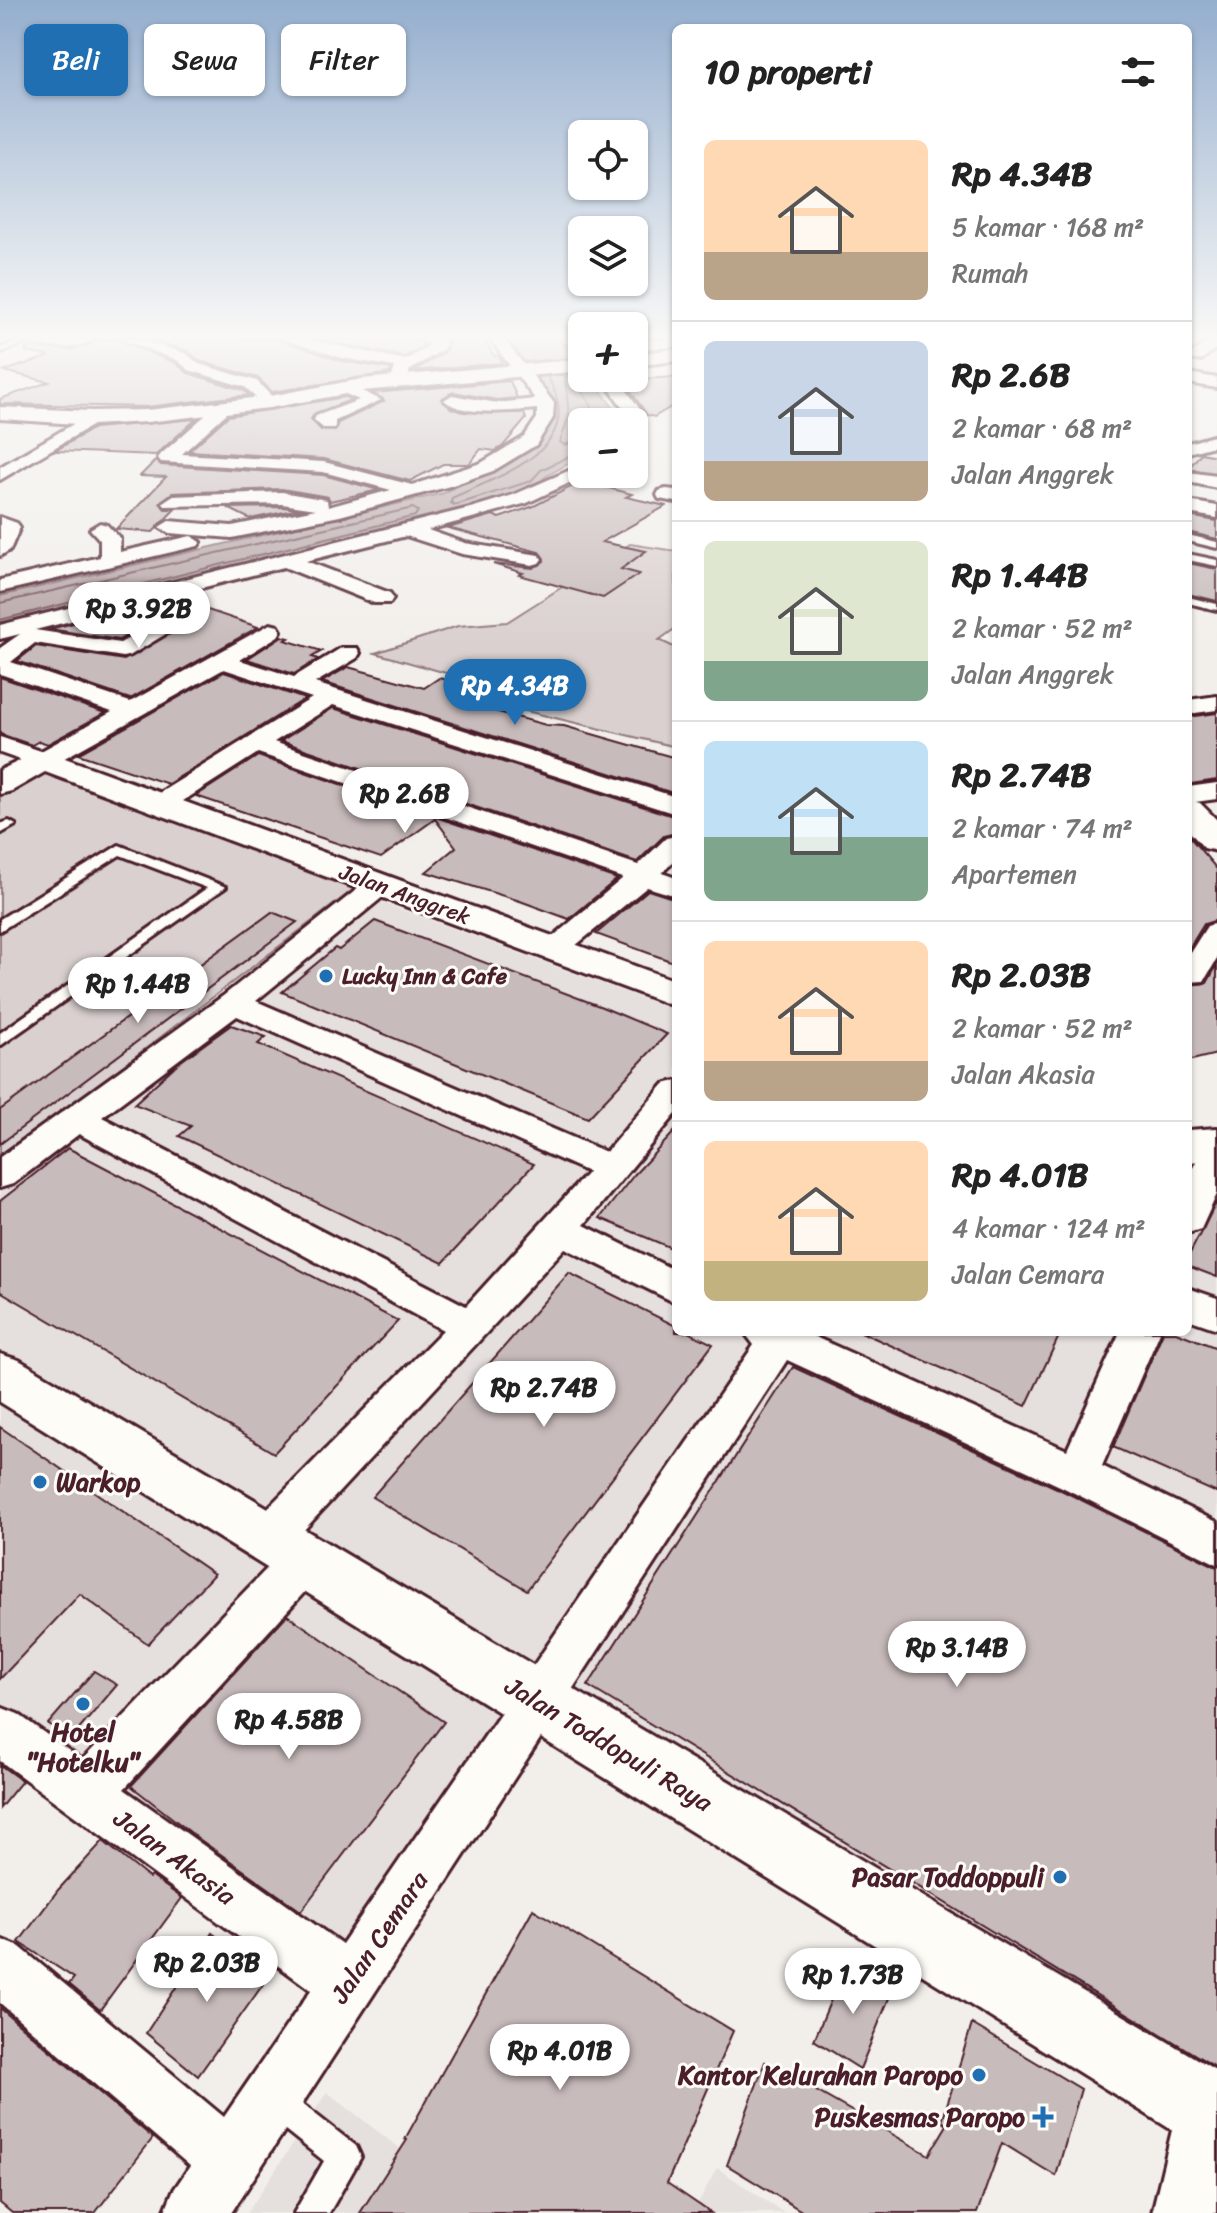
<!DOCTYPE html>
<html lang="id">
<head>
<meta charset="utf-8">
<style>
	body { margin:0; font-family:Sriracha,sans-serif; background:#f6f6f6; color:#222; height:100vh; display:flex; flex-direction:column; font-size:30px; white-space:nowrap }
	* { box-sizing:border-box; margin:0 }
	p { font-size:26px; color:#767676 }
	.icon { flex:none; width:44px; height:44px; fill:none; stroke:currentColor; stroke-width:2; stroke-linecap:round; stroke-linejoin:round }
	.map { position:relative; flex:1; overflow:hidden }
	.sheet { position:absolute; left:672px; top:24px; width:520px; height:1312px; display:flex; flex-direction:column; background:#fff; border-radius:12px; box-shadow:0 2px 6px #0004 }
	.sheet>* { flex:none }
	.guide { position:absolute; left:24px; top:24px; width:528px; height:72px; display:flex; gap:16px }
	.tools { position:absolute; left:568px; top:120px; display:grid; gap:16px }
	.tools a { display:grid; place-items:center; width:80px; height:80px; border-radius:12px; background:#fff; box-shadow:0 2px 6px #0004; font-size:40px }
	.price { position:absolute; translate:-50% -68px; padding:0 18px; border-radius:28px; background:#fff; color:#222; font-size:26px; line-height:52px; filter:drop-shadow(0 2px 4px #0008) }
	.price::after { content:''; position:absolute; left:50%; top:48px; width:24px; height:18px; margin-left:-12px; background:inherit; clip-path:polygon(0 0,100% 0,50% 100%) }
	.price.on { background:#1f6fb2; color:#fff }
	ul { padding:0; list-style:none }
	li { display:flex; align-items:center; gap:24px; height:200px; padding:0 32px }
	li+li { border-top:2px solid #e0e0e0 }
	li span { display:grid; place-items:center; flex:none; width:224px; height:160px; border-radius:12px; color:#555 }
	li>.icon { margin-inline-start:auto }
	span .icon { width:96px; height:96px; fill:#fffc; stroke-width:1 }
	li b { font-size:34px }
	h2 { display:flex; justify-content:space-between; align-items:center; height:96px; padding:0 32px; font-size:34px }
	.chip { padding:0 28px; border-radius:12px; background:#fff; box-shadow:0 2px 6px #0004; font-size:28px; line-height:72px }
	.chip.on { background:#1f6fb2; color:#fff }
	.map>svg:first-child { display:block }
</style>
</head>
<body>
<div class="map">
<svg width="1217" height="2213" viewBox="0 0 1217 2213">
	<rect width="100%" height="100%" fill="#f2efeb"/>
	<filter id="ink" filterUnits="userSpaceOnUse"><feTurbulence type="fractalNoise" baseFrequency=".0125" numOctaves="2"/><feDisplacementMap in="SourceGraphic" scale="16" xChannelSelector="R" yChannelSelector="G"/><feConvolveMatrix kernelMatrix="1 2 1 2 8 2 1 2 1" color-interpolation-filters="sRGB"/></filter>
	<g filter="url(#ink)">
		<g fill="#e5dfdd">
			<path d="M375 900 676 1011V1332H1188V1154L1217 1152V2150L509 1715 343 1957 0 1708V1186Z"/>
			<path d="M327 2092 483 2213H247Z"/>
			<path d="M717 2168 784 2213H693Z"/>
		</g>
		<g fill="#d9d0cf" stroke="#92787d" stroke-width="2">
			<path d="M630 544 676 551V628L659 640 676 648V747L522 710 499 688 375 653 458 626 507 622Z"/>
			<path d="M40 769 358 886 0 1160V791Z"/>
		</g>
		<path fill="#b7a5a6" stroke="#8b6f75" stroke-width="2" d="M503 339H553C568 351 582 358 582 378H591L619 415 611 422H582V456L545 477 536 488 492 504 0 628V596L444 493 539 442 551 415 547 389Z"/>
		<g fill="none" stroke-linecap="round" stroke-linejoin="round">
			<g stroke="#76555c" stroke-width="2">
				<path d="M547 376C591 448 501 475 452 498L451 503 455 505 531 481 541 470 582 450"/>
				<path d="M582 440 564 445 560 442 569 416 565 376C579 382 593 406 596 422"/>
				<path d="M0 603 413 508 418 511 415 516 0 620"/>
			</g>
		</g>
		<g fill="#c8bbbb" stroke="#4a1f2b" stroke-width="2">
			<path d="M149 339H279L341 361 391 369 390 373 272 392 258 378 200 361 188 351Z"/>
			<path d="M318 339H416L424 345 405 357Z"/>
			<path d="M445 339H484L494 356H499L502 363 414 371 445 352 449 342Z"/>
			<path d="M97 340 117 339 175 363 188 373 243 390 249 395 147 407 0 404V399L49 382 4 371 50 356 26 352V346L70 350 89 345Z"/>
			<path d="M676 377V404L654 417 647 415 623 380Z"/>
			<path d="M510 381 517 398 497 400 453 392 441 399 451 408 463 412 524 413 526 419 503 446 495 451 481 449 469 464H443L410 481 324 459 189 451 228 416 345 397 351 400 315 413 311 419 321 430 335 431 338 423 384 401 373 393Z"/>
			<path d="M196 419 156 455 55 451 94 428Z"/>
			<path d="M1201 453 1217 456V473L1188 469Z"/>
			<path d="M156 460 161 465 323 475 379 490 330 501 328 497 282 489 172 493 160 503 165 509H175L153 532 116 529 166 477 140 476Z"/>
			<path d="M582 481 632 494 626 497 666 506 602 542 646 551 621 569 639 574 603 598 519 575 523 573 493 564 533 568 544 561 539 552 448 528 493 515 499 518 534 506Z"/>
			<path d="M282 507 299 509 250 519 228 508Z"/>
			<path d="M1188 516 1217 521V539L1188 532Z"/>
			<path d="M1188 563 1217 569V601L1188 594Z"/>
			<path d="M137 607 183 619 205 609 258 627 130 699 17 661 36 646 124 660 182 627 176 618H160L119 640 50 629Z"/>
			<path d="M282 636 289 638 285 640 322 651 312 657 318 659 294 674 247 659Z"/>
			<path d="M348 667 424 688 439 678 486 689 469 704 546 725 564 726 676 758V794L322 682Z"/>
			<path d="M224 672 305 699 168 784 78 754Z"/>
			<path d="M0 677 105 713 48 744 39 741 32 745 0 734Z"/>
			<path d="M333 708 676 817V833L664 836 637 862 281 741Z"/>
			<path d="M1217 713V780L1191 784 1188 781V717Z"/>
			<path d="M258 756 617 879 569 919 520 901 426 872 456 847 435 819 381 858 196 796Z"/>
			<path d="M1188 835 1217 869V920L1204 924 1188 950Z"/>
			<path d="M648 890 676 899V963L596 934Z"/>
			<path d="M272 912 297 922 0 1144V1110Z"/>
			<path d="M375 921 602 1007 667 1034 588 1118 282 992 335 948 339 950Z"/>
			<path d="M1217 965V1054L1188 1061V985L1207 983Z"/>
			<path d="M231 1025 266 1037 258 1044 534 1164 443 1263 179 1136 191 1126 134 1104 177 1064Z"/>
			<path d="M676 1130V1250L600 1218 634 1175Z"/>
			<path d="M68 1148 398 1321 274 1453 0 1291V1201Z"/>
			<path d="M1217 1201V1277L1188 1266V1257Z"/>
			<path d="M569 1273 676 1326V1332H688L713 1344 527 1590 372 1497Z"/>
			<path d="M861 1332H1061L1026 1406Z"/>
			<path d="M1163 1332H1176L1217 1348V1493L1113 1447Z"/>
			<path d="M793 1367 1061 1490 1217 1567V2068L588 1686Z"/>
			<path d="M0 1427 214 1574 148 1644 80 1594 0 1679Z"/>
			<path d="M287 1615 444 1722 301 1911 199 1839 131 1786Z"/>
			<path d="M94 1671 117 1685 71 1739 48 1724Z"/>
			<path d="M0 1765 22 1781 0 1808Z"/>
			<path d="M103 1841 149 1878 151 1876 182 1898 100 2010 69 1984 74 1978 19 1942 58 1890Z"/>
			<path d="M533 1909 733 2031 667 2183 711 2213H360L407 2140 405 2139Z"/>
			<path d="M212 1933 269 1976 198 2076 146 2033Z"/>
			<path d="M846 1964 892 1991 860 2069 814 2040Z"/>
			<path d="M0 2008 153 2138 95 2213H12L0 2203Z"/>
			<path d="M972 2024 1081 2089 1056 2176 1002 2143 977 2213H805L727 2165 765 2062 929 2155 947 2125 942 2121Z"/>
		</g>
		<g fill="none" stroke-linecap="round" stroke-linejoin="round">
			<g stroke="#4a1f2b" stroke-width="6">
				<g id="service">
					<path d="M25 339H35L0 353V348Z"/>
					<path d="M1188 535 1217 542V548L1188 541Z"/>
					<path d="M1188 554 1217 560V566L1188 560Z"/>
					<path d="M1188 597 1217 604V610L1188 603Z"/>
					<path d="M9 821 16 825 0 834V824Z"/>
					<path d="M119 845 226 887 0 1046V1033L207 888 120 855 0 931V919Z"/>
					<path d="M276 2087 287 2092 356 2146 361 2157 329 2213H294L324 2161 265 2114 260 2103 265 2092Z"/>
				</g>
			</g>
			<g stroke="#4a1f2b" stroke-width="6">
				<g id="minor">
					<path d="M26 339H94C81 350 39 350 26 339Z"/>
					<path d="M120 339H141L187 354 199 364 257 381 277 402 275 405H263L245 387 189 370 177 360Z"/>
					<path d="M282 339H305L406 360 430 345 419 339H440L446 343 443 349 409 371 410 381 402 386 396 384 392 376 395 367 342 358Z"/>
					<path d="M490 339H504L554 403 553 418 536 445 493 471 450 486 340 516 232 538 169 533 159 527 169 521 232 526 316 509 282 504 165 506 163 502 172 496 282 492 327 500 328 507 391 490 323 472 161 462 158 458 161 454 217 405H229L231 408 229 411 182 454 324 462 412 485 481 463 524 437 537 418V409C513 411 463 417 444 400L452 395 497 403 535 399Z"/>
					<path d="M561 339H576L582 344V357Z"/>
					<path d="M676 339V347L634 349V341Z"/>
					<path d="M1211 339H1217V348L1201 360H1191V354Z"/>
					<path d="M1188 373 1217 378V388L1188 383Z"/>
					<path d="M602 378H618L644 415 639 426 625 422 628 415Z"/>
					<path d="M343 382 381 400 335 421V428H323L314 420 316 416 359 400 337 390V384Z"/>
					<path d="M92 413 100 418 98 422 0 480V467Z"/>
					<path d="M1217 435V445L1188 453V443Z"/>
					<path d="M582 465V474H588L527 503 428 530 465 543 539 555 542 559 539 563 532 565 462 554 406 536 306 561 390 593 393 598 390 603H374L284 567 35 630 120 643 160 621H176L179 626 131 655 123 657 35 643 11 662 130 702 270 624 278 626 281 631 278 636 240 660 294 677 341 648H357L360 653 357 658 315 683 676 797V814L333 705 274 742 638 865 666 838 676 836V859L662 873 676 878V896L647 887 564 955 553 958 542 955 538 949 623 878 258 753 169 810H151L147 804 151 798 312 698 224 669 52 765 43 768 0 753V737L41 751 112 712 0 674V648L20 634 0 639V625L474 507 513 495Z"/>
					<path d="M1188 472 1217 476V488L1188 482Z"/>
					<path d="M666 489 676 490V502L659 499 657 495 659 491Z"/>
					<path d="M1188 501 1217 506V518L1188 513Z"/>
					<path d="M0 517 17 523 20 527 10 550 0 556Z"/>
					<path d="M100 523 107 525 120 538V552L191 536 201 542 198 546 0 592V580L100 557V540L90 529Z"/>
					<path d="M1217 696V710L1188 714V700Z"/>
					<path d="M1217 783V799L1188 803V787Z"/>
					<path d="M380 876 390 879 394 885 390 891 256 1001 606 1152 664 1084 676 1081V1114L584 1225 676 1271V1303L565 1248 290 1545 305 1540 321 1546 328 1560 321 1574 124 1789 342 1944 754 1345 744 1332H804L1067 1450 1120 1332H1160L1102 1466 1217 1522V1564L1062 1487 787 1360 231 2213H164L173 2191 190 2166 0 2003V1939L20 1947 224 2117 311 1990 0 1761V1707L18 1714 82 1760 282 1553 268 1558 252 1552 246 1538 252 1524 443 1330 79 1134 13 1184 0 1188V1157L223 996 370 879ZM237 1016 588 1172 466 1306 102 1117Z"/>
					<path d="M1217 923V959L1204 981 1188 982V956L1207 926Z"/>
					<path d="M1217 1140V1194L1201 1229 1188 1233V1178L1205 1143Z"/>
					<path d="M1188 1288 1217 1298V1329L1188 1319Z"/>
				</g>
			</g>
			<g stroke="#4a1f2b" stroke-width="6">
				<g id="tertiary">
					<path d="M43 750 676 981V1007L45 772 12 791 0 794V770Z"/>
					<path d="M1217 1128V1160L1188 1162V1130Z"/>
					<path d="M0 1354 19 1360 1217 2071V2213H1152L1172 2130 0 1402Z"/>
				</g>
			</g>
			<g stroke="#4a1f2b" stroke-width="6">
				<g id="secondary">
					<path d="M676 349V361L634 366V354Z"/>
					<path d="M582 359V371L362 391 269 408 147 422 92 425 0 419V407L92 411 147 410 269 396 362 379Z"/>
					<path d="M1188 800 1200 803 1217 820V851L1204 848 1188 830Z"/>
				</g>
			</g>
			<use href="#service" fill="#fdfcf7" fill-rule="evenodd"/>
			<use href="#minor" fill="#fdfcf7" fill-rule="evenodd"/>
			<use href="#tertiary" fill="#fdfcf7" fill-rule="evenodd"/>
			<use href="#secondary" fill="#fdfcf7" fill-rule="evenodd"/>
		</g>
	</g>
	<linearGradient id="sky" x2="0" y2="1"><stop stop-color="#94aece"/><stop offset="0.52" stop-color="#f9f8f6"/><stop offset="1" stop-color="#f9f8f6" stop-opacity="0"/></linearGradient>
	<rect width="1217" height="648" fill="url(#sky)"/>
	<g fill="#1f6fb2" stroke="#fdfcf7" stroke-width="3">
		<circle cx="326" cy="976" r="8"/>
		<circle cx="40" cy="1482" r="8"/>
		<circle cx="83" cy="1704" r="8"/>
		<circle cx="1060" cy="1877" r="8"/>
		<circle cx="979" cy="2075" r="8"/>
		<path d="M1039 2105h8v8h8v8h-8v8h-8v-8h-8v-8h8z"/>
	</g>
	<g text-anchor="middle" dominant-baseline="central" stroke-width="6" stroke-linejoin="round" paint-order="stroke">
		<g font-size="22" fill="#4a1f2b" stroke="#fdfcf7">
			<text transform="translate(405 894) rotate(20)">Jalan Anggrek</text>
		</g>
		<g font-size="22" font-weight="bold" fill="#4a1f2b" stroke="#fdfcf7" text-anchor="start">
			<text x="342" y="976">Lucky Inn &amp; Cafe</text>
		</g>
		<g font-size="26" font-weight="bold" fill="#4a1f2b" stroke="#fdfcf7" text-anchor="end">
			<text x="56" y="1482" text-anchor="start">Warkop</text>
			<text x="83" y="1732" text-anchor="middle">Hotel<tspan x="83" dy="30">"Hotelku"</tspan></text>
			<text x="1044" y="1877">Pasar Toddoppuli</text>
			<text x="963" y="2075">Kantor Kelurahan Paropo</text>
			<text x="1025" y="2117">Puskesmas Paropo</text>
		</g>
		<g font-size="26" fill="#4a1f2b" stroke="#fdfcf7">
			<text transform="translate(609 1744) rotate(31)">Jalan Toddopuli Raya</text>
			<text transform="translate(175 1857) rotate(36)">Jalan Akasia</text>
			<text transform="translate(379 1937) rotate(-56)">Jalan Cemara</text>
		</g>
	</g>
</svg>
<div class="tools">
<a><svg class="icon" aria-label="locate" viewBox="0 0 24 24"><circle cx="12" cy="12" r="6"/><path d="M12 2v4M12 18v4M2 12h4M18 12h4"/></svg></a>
<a><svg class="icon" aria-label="layers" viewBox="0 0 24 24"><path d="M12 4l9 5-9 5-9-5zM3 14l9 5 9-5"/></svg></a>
<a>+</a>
<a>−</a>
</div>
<b class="price" style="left:139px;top:650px">Rp 3.92B</b>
<b class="price on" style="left:515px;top:727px">Rp 4.34B</b>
<b class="price" style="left:405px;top:835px">Rp 2.6B</b>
<b class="price" style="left:138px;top:1025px">Rp 1.44B</b>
<b class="price" style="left:544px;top:1429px">Rp 2.74B</b>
<b class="price" style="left:957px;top:1689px">Rp 3.14B</b>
<b class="price" style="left:289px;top:1761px">Rp 4.58B</b>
<b class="price" style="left:207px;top:2004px">Rp 2.03B</b>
<b class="price" style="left:853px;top:2016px">Rp 1.73B</b>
<b class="price" style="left:560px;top:2092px">Rp 4.01B</b>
<div class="guide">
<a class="chip on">Beli</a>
<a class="chip">Sewa</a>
<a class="chip">Filter</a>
</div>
<section class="sheet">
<h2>10 properti<svg class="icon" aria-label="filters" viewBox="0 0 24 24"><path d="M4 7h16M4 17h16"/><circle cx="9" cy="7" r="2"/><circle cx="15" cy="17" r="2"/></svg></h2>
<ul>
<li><span style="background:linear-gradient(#ffd9b3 70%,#b9a48a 0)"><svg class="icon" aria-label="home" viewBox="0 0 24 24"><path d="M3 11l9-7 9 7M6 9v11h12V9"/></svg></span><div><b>Rp 4.34B</b><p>5 kamar · 168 m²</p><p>Rumah</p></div></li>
<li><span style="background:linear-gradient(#c9d6e8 75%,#b9a48a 0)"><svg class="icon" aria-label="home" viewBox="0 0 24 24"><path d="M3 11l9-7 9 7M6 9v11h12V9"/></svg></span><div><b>Rp 2.6B</b><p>2 kamar · 68 m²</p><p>Jalan Anggrek</p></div></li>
<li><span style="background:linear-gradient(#dfe7d0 75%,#7fa58c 0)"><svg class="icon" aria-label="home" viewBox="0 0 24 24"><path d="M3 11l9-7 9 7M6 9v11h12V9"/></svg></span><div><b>Rp 1.44B</b><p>2 kamar · 52 m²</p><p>Jalan Anggrek</p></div></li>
<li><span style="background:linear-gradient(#bfe0f5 60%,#7fa58c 0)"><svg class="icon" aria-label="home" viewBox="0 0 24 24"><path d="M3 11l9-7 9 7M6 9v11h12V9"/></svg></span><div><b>Rp 2.74B</b><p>2 kamar · 74 m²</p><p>Apartemen</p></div></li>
<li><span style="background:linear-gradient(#ffd9b3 75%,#b9a48a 0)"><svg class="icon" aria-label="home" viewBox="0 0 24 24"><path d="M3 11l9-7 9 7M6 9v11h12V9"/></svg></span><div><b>Rp 2.03B</b><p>2 kamar · 52 m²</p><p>Jalan Akasia</p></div></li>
<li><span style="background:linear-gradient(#ffd9b3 75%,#c2b280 0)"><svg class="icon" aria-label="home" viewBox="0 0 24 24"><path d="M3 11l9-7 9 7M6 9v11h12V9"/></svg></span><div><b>Rp 4.01B</b><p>4 kamar · 124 m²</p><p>Jalan Cemara</p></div></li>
</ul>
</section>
</div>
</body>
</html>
